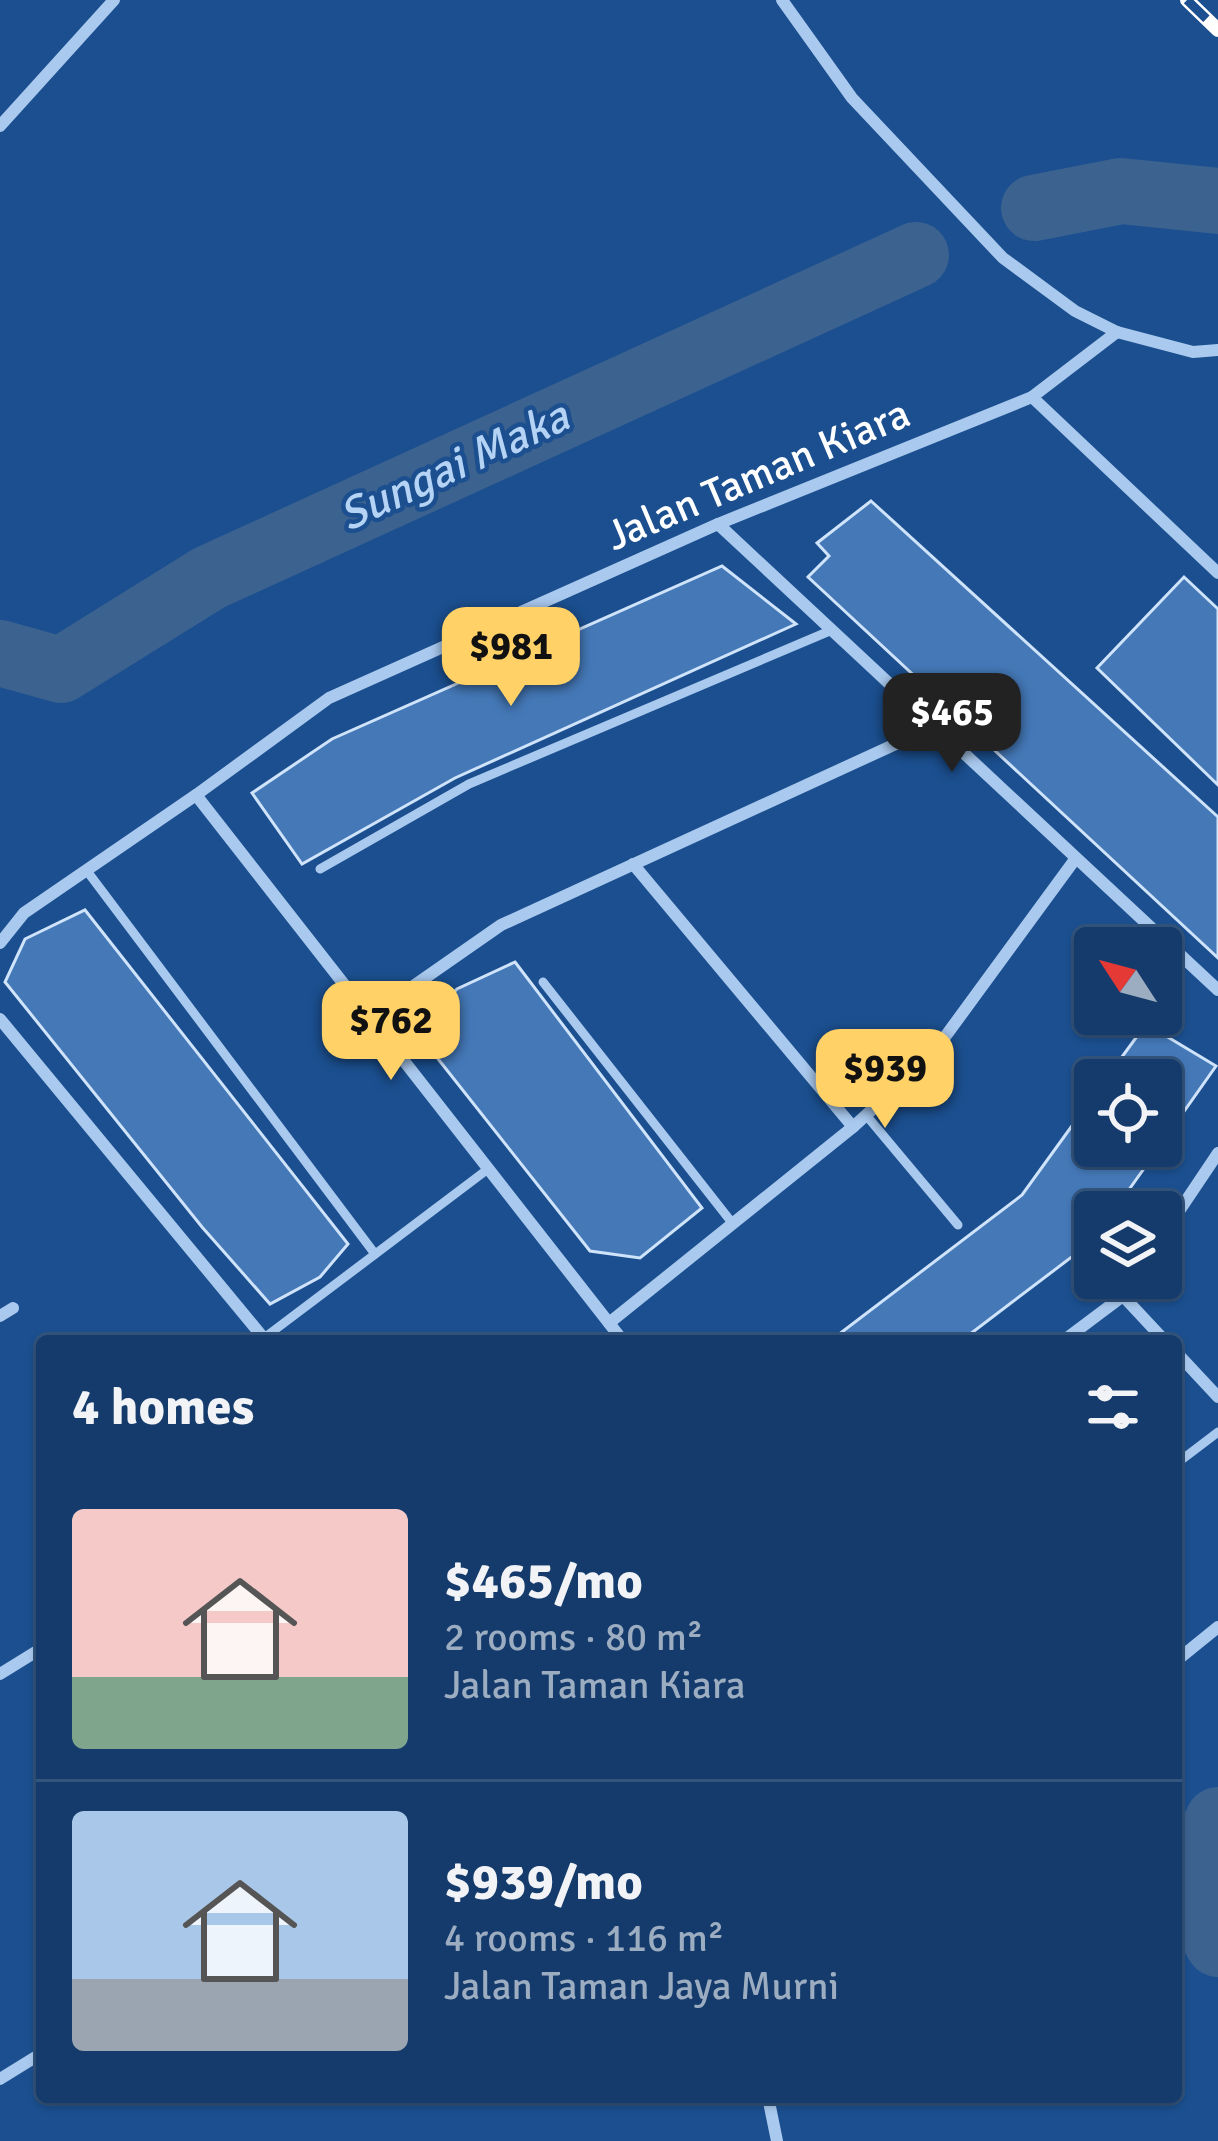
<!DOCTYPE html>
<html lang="en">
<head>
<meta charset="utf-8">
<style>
	body { margin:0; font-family:Signika,sans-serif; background:#1d4271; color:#f1f3f6; height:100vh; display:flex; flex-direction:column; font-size:45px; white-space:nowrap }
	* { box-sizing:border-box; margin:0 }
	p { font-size:39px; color:#9dadc1 }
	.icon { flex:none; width:66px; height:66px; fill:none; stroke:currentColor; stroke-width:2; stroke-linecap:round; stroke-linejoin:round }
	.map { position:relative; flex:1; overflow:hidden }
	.side { position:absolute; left:36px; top:1335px; width:1146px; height:768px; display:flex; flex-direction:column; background:#143b6b; border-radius:12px; box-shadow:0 3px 9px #0004,0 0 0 3px #33557e }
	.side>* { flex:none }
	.needle { width:78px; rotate:306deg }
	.controls { position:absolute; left:1074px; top:927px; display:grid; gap:24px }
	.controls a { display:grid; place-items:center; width:108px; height:108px; border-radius:12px; background:#143b6b; box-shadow:0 3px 9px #0004,0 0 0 3px #33557e; font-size:60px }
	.price { position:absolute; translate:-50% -102px; padding:0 27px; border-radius:24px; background:#ffd166; color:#111; font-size:39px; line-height:78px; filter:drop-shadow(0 3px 6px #0008) }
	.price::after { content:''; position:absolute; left:50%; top:72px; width:36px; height:27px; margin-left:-18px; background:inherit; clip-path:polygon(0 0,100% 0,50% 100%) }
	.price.active { background:#222; color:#fff }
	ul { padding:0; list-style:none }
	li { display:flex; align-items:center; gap:36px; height:300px; padding:0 36px }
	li+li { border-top:3px solid #33557e }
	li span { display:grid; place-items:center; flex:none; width:336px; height:240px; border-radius:12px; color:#555 }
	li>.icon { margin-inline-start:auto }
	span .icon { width:144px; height:144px; fill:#fffc; stroke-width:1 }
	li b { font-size:51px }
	h2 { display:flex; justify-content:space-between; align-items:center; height:144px; padding:0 36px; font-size:51px }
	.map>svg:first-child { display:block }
</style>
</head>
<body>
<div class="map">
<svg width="1218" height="2141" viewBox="0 0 1218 2141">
	<rect width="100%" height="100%" fill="#1b4f8f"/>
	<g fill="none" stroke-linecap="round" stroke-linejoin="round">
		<g stroke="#3c6290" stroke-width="66">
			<path d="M1034 208 1121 191 1218 201"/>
			<path d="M0 653 61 670 209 578 916 255"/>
			<path d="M1218 1820 1192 1873 1204 1919 1218 1944"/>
		</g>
	</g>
	<g fill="#4478b7" stroke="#cfe3fa" stroke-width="3">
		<path d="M871 501 1218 817V958L808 577 829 556 817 543Z"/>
		<path d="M722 566 796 624 455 778 302 864 252 793 332 739Z"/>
		<path d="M1184 577 1218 609V785L1097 668Z"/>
		<path d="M85 910 348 1244 320 1277 270 1304 202 1227 5 982 25 939Z"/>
		<path d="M515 962 702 1208 640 1258 590 1251 416 1031 457 989Z"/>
		<path d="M1146 1024 1216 1066 1161 1144V1080H1105Z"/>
		<path d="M1095 1094V1146H1160L1113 1212H1095L1094 1240 961 1341H830L1022 1195Z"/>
	</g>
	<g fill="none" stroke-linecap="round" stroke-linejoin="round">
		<g stroke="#a9c9ee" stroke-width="9">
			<path d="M320 869 469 784 832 630"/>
			<path d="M87 871 375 1254"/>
			<path d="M543 982 733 1224"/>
			<path d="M866 1115 958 1225"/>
			<path d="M264 1338 488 1169"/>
			<path d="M1176 1464 1218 1432"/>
		</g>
		<g stroke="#a9c9ee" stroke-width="12">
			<path d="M782 0 852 98 1003 258 1075 311 1117 332 1193 352 1218 350"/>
			<path d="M0 126 114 0"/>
			<path d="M1032 397 1218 573"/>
			<path d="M718 524 1218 990"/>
			<path d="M196 795 623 1341"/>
			<path d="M633 864 853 1127"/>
			<path d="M0 943 24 913 196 795 329 698 718 524 1032 397 1117 332"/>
			<path d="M369 1017 501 925 935 726"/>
			<path d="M0 1019 266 1341"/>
			<path d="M1161 1238 1218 1153"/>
			<path d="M1123 1296 1165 1341"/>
			<path d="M0 1316 13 1308"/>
			<path d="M609 1323 853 1127 931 1056 1076 858"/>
			<path d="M1063 1341 1123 1296 1135 1278"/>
			<path d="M1176 1352 1218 1397"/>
			<path d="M1176 1661 1218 1627"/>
			<path d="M0 1674 42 1648"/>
			<path d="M0 2079 42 2053"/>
			<path d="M768 2097 777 2141"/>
		</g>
		<g stroke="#fff" stroke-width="14">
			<path id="rail" d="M1187 0 1218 30"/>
		</g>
		<use href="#rail" stroke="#1b4f8f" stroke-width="9" stroke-dasharray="27" stroke-linecap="butt"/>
	</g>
	<g text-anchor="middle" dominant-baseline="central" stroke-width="9" stroke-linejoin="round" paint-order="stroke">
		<g font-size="42" fill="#fff" stroke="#1b4f8f">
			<text transform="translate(758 475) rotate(-23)">Jalan Taman Kiara</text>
		</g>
		<g font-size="45" font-style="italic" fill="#b5d3f5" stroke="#1b4f8f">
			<text transform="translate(454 466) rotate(-25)">Sungai Maka</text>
		</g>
	</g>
</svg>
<div class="controls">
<a><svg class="needle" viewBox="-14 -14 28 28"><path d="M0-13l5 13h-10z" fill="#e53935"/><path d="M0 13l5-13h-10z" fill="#9dadc1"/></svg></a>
<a><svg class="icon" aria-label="locate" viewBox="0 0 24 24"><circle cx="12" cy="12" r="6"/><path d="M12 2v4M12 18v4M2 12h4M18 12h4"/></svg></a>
<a><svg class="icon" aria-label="layers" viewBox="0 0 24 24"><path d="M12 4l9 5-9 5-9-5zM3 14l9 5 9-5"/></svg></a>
</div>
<b class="price" style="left:511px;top:709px">$981</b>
<b class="price active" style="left:952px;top:775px">$465</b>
<b class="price" style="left:391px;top:1083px">$762</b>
<b class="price" style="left:885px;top:1131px">$939</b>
<section class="side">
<h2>4 homes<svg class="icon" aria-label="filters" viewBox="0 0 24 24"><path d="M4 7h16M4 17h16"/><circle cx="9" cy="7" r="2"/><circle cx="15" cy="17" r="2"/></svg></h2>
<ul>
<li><span style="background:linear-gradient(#f6c9c9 70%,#7fa58c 0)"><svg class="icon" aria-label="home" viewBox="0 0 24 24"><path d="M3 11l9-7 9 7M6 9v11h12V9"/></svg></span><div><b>$465/mo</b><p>2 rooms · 80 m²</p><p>Jalan Taman Kiara</p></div></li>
<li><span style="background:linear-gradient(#a9c7e8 70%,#9aa5b1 0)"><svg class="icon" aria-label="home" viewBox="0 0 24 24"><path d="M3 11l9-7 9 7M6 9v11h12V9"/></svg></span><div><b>$939/mo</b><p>4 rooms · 116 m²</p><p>Jalan Taman Jaya Murni</p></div></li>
</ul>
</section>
</div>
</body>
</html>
